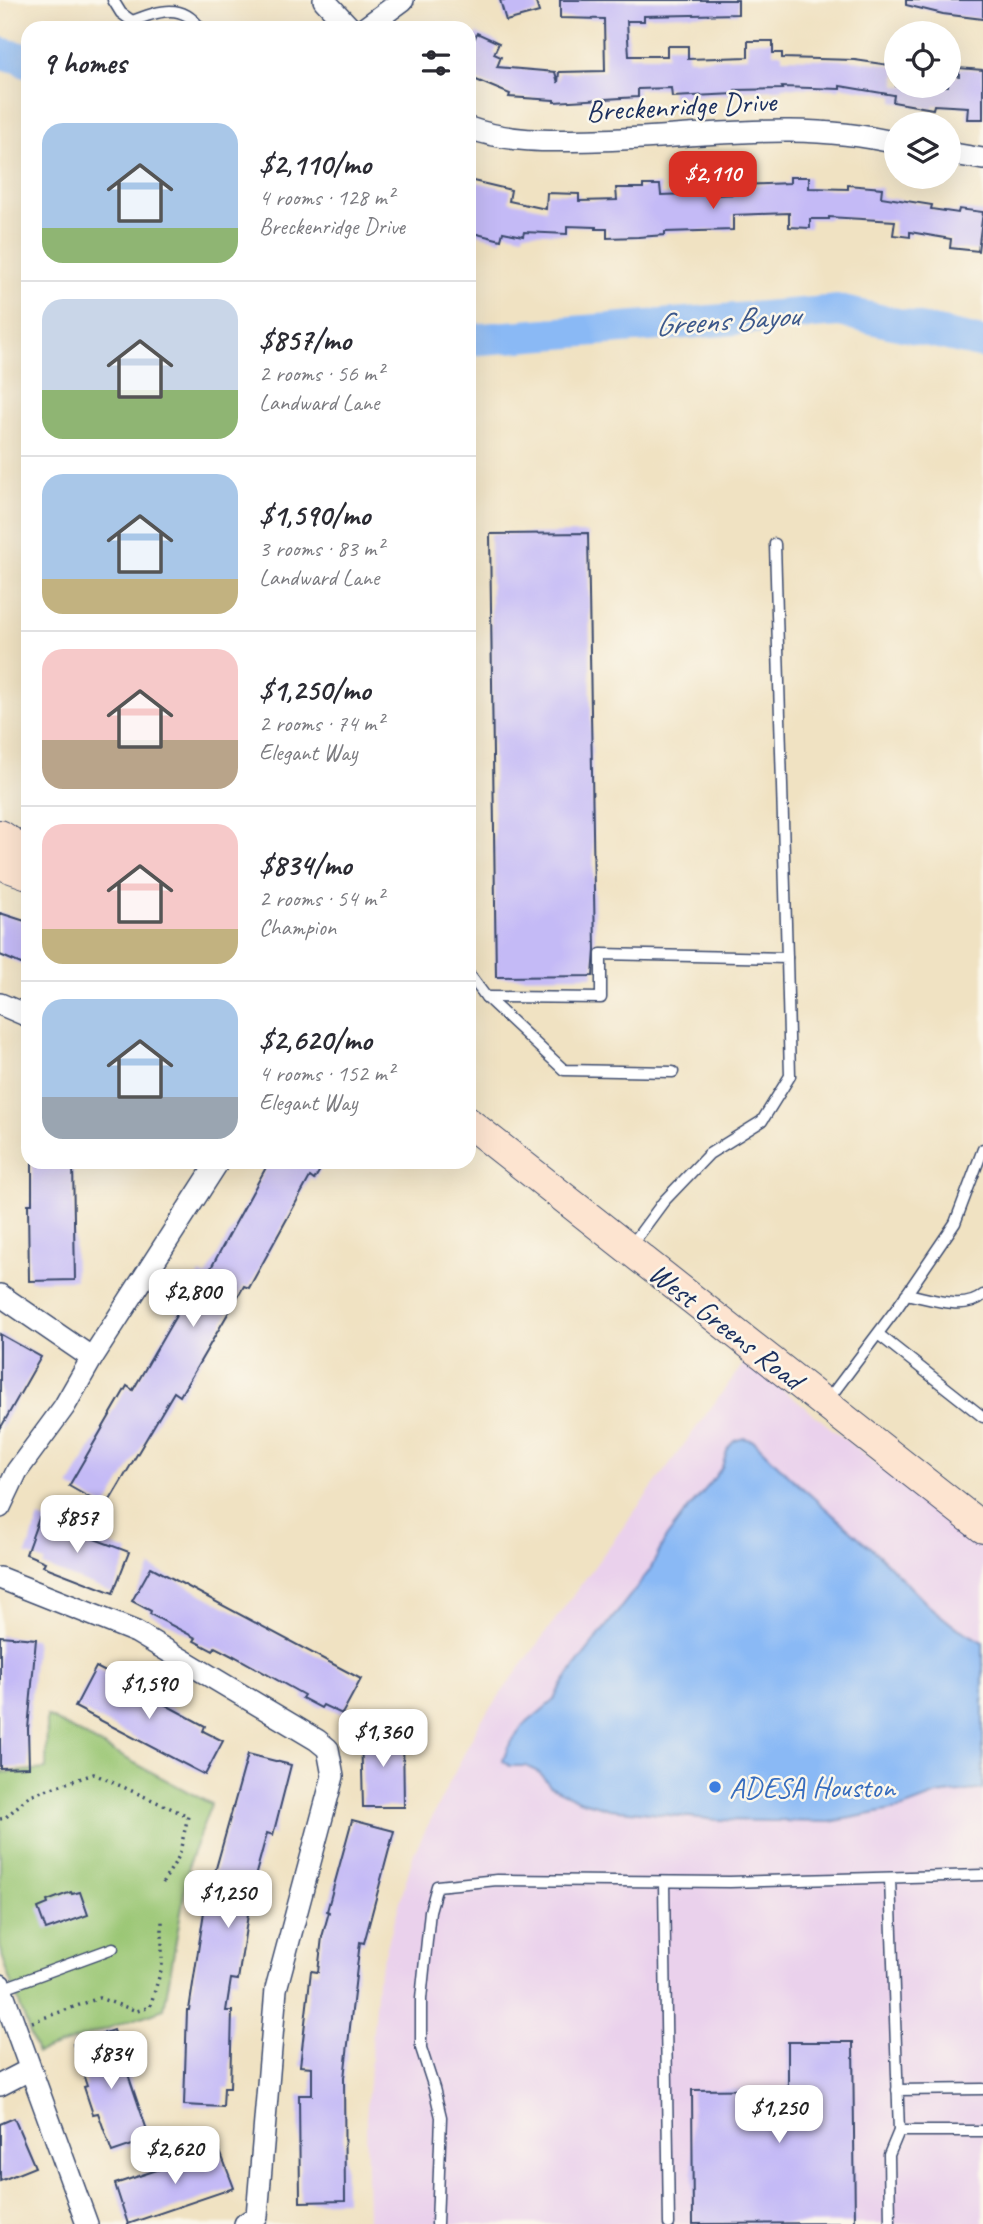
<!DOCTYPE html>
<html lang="en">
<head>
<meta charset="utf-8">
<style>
	body { margin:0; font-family:Caveat,sans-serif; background:#f2f2f3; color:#2b2b33; height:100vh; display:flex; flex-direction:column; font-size:26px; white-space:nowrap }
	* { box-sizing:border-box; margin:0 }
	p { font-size:23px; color:#7c7c81 }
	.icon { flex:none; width:38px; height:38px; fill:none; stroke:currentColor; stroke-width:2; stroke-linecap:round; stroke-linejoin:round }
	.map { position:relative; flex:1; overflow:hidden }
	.side { position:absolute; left:21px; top:21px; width:455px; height:1148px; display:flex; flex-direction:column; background:#fff; border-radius:21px; box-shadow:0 7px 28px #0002 }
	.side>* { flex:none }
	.tools { position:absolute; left:884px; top:21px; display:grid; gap:14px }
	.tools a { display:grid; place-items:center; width:77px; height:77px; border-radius:50%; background:#fff; box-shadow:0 7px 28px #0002; font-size:35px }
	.price { position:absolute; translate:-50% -60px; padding:0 16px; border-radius:14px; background:#fff; color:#222; font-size:23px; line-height:46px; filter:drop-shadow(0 2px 4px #0008) }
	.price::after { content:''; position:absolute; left:50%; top:42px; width:21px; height:16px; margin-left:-10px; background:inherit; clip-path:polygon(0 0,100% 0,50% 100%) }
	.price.selected { background:#d93025; color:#fff }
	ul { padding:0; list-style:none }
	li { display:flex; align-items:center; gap:21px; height:175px; padding:0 21px }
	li+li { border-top:2px solid #e1e1e2 }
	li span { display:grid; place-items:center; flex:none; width:196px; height:140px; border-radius:21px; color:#555 }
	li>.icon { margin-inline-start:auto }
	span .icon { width:84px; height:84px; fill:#fffc; stroke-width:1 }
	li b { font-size:30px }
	h2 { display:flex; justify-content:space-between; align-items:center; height:84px; padding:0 21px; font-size:30px }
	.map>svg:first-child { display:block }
</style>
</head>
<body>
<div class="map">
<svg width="983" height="2224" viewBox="0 0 983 2224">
	<rect width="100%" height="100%" fill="#fbf7ec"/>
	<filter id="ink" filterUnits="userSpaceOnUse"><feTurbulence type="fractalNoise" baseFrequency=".0143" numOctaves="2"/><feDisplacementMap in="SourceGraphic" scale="14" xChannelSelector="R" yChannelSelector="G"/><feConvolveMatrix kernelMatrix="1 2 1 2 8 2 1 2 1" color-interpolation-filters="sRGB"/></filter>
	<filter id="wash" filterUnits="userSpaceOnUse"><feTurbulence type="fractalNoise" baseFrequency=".00686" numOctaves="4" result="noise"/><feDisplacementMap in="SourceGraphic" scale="28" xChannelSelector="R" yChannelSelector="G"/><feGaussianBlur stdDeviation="1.57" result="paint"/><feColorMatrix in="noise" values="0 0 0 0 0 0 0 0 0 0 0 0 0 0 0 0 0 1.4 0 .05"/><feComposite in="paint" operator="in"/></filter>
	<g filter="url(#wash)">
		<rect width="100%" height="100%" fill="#f0e2c2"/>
		<path fill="#ead1ec" d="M746 1360 983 1550V2224H368L366 2119 377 1981 414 1853 480 1722Z"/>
		<path fill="#9ac673" stroke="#5a7a68" stroke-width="2" d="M47 1716 211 1804 190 1860 164 2009 37 2053 0 1950V1773L46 1769Z"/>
		<path fill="#8ab9f5" stroke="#5274aa" stroke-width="2" d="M744 1438 754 1441 789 1476 880 1556 929 1606 954 1626 983 1642V1789L937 1795 903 1808 830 1822 718 1820 610 1809 579 1800 550 1786 540 1773 526 1766H510L503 1761 508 1747 522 1727 554 1700 558 1691 576 1665 650 1570 666 1538 684 1514 710 1484 722 1467 728 1448 734 1441Z"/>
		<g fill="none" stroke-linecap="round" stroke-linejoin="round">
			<g stroke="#8ab9f5" stroke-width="32">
				<path d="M0 53 21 58 28 63"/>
				<path d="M469 340 839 311 983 343"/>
			</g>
		</g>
		<g id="blocks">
			<g fill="#c4baf6">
				<path d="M500 0H535L539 12 506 21Z"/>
				<path d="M560 0H738V14L644 16V21H627L629 56H667V46H688V59L748 57V41H773V53H782V58L855 60 896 66V86H948L949 75 959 76V68L983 70V119H967L968 107 934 105 933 109 893 102 894 95 840 86V89L782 87 783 89 735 90V94L672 97 671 88 638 89V97L554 102V100L509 97 510 94 469 77V52L477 33 499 43 494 54 501 57 497 67 555 72 558 83 559 72 605 71 604 19 560 18Z"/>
				<path d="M906 0H983V19L943 14 906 5Z"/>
				<path d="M790 177H809V188L848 189V185L882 188 881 197 932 205 931 209 958 213 959 209 983 212 978 251 950 248 951 239 910 232V237L893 235 895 221 829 217V219H810V228L789 227V213L733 215V230L665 232V235L638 237 607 238V229H596V227L567 226V234L524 232 523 236 503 232 501 240 469 232V180L511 190 509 201 546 209 547 193 579 194V201L617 200 616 188H643V185H660L661 195 690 194 689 184H708L709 195 740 194V185L790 183Z"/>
				<path d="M588 533 595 950 593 976 496 977 490 534Z"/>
				<path d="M0 913 28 922V967L0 955Z"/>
				<path d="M32 1162H73L75 1280 29 1281 28 1204H32Z"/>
				<path d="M269 1162H325L314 1180 310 1177 249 1288 244 1286 180 1396 174 1392 106 1507 69 1486 127 1386 133 1390 200 1274 206 1277Z"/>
				<path d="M0 1334 41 1357 0 1429Z"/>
				<path d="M39 1518 129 1552 113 1593 43 1566 45 1562 26 1554Z"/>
				<path d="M151 1567 361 1679 342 1714 323 1705 321 1708 302 1698 304 1695 234 1656V1657L215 1647 213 1651 194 1641 196 1638 150 1614 151 1611 132 1601Z"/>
				<path d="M0 1636 36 1639 28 1729 29 1767 0 1768Z"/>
				<path d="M96 1667 165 1702 164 1704 205 1726 203 1731 223 1741 205 1775 75 1707Z"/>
				<path d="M403 1730 404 1807H363L361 1731Z"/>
				<path d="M248 1754 291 1765 273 1835 267 1833 252 1888 238 1980 231 1979 226 2011H232L230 2088H224L223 2107 184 2105 187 2010H189L209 1879H213Z"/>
				<path d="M352 1820 394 1831 364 1943 360 1942 344 2078 345 2201 300 2202 299 2095H312V2067L300 2066 311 1971 318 1972 322 1937 329 1912 327 1911Z"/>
				<path d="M71 1892 72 1894 80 1892 88 1915 46 1930 38 1908 48 1904 47 1901Z"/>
				<path d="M113 2030 150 2139 112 2152 98 2113 93 2114 84 2087 87 2086 73 2044Z"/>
				<path d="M788 2042H853L855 2223 693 2224 692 2090 788 2089Z"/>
				<path d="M14 2118 35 2167 0 2181V2124Z"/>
				<path d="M218 2146 234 2188 128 2224 115 2184 181 2162 180 2161Z"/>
			</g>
		</g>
	</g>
	<g filter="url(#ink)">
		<use href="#blocks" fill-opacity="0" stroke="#3b4a6d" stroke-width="2"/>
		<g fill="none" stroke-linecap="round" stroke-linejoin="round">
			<g stroke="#3b4a6d" stroke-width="13">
				<g id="lane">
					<path d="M113 0 121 13 132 21 135 28"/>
					<path d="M132 21C157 12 181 1 200 28"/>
					<path d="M775 544 787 958"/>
					<path d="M469 974 486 997 564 1070 673 1072"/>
					<path d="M486 997 601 998V954L787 958 790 1076 762 1121 709 1154 664 1201 630 1247"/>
					<path d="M906 1294C929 1298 964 1312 983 1295"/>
					<path d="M878 1334 983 1417"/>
					<path d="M827 1401 897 1308 955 1223 983 1149"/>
					<path d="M890 1878 899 2131"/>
					<path d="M664 1882 669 2224"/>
					<path d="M1 1989 113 1948"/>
					<path d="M897 2090 983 2089"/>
					<path d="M437 2224 441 2117 434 2088 421 2048V1999L430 1911 437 1886 497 1880 730 1882 983 1875"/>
					<path d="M890 2224 889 2155 899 2131H983"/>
				</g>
			</g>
			<g stroke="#3b4a6d" stroke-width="24">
				<g id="street">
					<path d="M324 0 350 28"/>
					<path d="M365 28 403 0"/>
					<path d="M469 128C511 143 552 141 596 140 696 138 798 119 896 143"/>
					<path d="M948 153 983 159"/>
					<path d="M0 1004 28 1016"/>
					<path d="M0 1295 92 1358"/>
					<path d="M0 1507 17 1471 64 1407 92 1358 218 1162"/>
					<path d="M0 1578 136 1632 317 1740 328 1749 333 1776 276 1989 257 2216 245 2224"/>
					<path d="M0 1985 87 2224"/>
					<path d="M0 2085 29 2070"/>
				</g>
			</g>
			<g stroke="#3b4a6d" stroke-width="32">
				<g id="secondary">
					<path d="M0 835 28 854"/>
					<path d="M0 864 28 874"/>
					<path d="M469 1123 983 1528"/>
				</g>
			</g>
			<g stroke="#3b4a6d" stroke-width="3.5" stroke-dasharray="2 5" stroke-linecap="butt">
				<path d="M0 1819 5 1818 30 1795 94 1774 188 1816 179 1856 162 1884"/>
				<path d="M32 2022 99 1998 137 2011 150 2007 162 1967V1920"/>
			</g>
			<use href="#lane" stroke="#fff" stroke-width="10"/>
			<use href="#street" stroke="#fff" stroke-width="21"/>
			<use href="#secondary" stroke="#fde4d0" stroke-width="30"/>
		</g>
	</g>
	<circle fill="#3f7fe0" stroke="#fbf7ec" stroke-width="2.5" cx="715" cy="1787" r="7"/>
	<g text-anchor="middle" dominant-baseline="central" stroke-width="5" stroke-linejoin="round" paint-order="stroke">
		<g font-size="30" fill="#1b2f5e" stroke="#fbf7ec">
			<text transform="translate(681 106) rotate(-3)">Breckenridge Drive</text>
			<text transform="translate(726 1326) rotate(38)">West Greens Road</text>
		</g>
		<g font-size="30" fill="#366cbe" stroke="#fbf7ec" text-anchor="start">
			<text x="729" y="1787">ADESA Houston</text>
		</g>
		<g font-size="32" font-style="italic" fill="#3c588b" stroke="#fbf7ec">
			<text transform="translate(727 320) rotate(-4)">Greens Bayou</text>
		</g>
	</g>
</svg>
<div class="tools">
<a><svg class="icon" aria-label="locate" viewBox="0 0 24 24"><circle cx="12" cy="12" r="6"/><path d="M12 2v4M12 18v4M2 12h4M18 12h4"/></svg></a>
<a><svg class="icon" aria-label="layers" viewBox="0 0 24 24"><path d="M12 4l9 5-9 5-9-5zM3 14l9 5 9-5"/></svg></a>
</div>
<b class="price selected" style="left:713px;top:211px">$2,110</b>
<b class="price" style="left:193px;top:1329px">$2,800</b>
<b class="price" style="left:77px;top:1555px">$857</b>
<b class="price" style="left:149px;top:1721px">$1,590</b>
<b class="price" style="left:383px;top:1769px">$1,360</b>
<b class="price" style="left:228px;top:1930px">$1,250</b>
<b class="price" style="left:111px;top:2091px">$834</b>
<b class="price" style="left:779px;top:2145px">$1,250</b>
<b class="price" style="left:175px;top:2186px">$2,620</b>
<section class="side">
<h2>9 homes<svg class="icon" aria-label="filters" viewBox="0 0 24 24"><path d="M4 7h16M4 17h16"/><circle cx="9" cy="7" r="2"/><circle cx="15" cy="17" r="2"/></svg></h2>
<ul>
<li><span style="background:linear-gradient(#a9c7e8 75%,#8fb573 0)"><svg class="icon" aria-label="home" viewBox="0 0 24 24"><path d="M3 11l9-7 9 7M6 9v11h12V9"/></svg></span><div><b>$2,110/mo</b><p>4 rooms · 128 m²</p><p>Breckenridge Drive</p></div></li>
<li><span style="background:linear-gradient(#c9d6e8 65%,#8fb573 0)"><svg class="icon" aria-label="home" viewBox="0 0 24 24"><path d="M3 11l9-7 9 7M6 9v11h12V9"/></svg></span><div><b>$857/mo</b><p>2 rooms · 56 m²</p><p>Landward Lane</p></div></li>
<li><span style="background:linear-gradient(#a9c7e8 75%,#c2b280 0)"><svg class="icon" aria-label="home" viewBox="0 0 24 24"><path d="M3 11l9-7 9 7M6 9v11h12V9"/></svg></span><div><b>$1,590/mo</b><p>3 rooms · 83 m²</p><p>Landward Lane</p></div></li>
<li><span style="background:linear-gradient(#f6c9c9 65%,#b9a48a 0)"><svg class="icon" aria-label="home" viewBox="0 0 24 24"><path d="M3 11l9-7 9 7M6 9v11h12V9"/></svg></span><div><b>$1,250/mo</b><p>2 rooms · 74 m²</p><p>Elegant Way</p></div></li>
<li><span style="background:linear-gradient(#f6c9c9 75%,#c2b280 0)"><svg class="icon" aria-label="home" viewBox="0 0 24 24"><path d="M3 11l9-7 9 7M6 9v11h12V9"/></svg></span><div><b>$834/mo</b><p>2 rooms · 54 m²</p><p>Champion</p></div></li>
<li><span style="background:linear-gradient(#a9c7e8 70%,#9aa5b1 0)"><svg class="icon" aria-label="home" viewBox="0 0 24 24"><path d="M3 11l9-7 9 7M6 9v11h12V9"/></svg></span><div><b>$2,620/mo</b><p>4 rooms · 152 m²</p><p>Elegant Way</p></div></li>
</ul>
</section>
</div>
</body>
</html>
